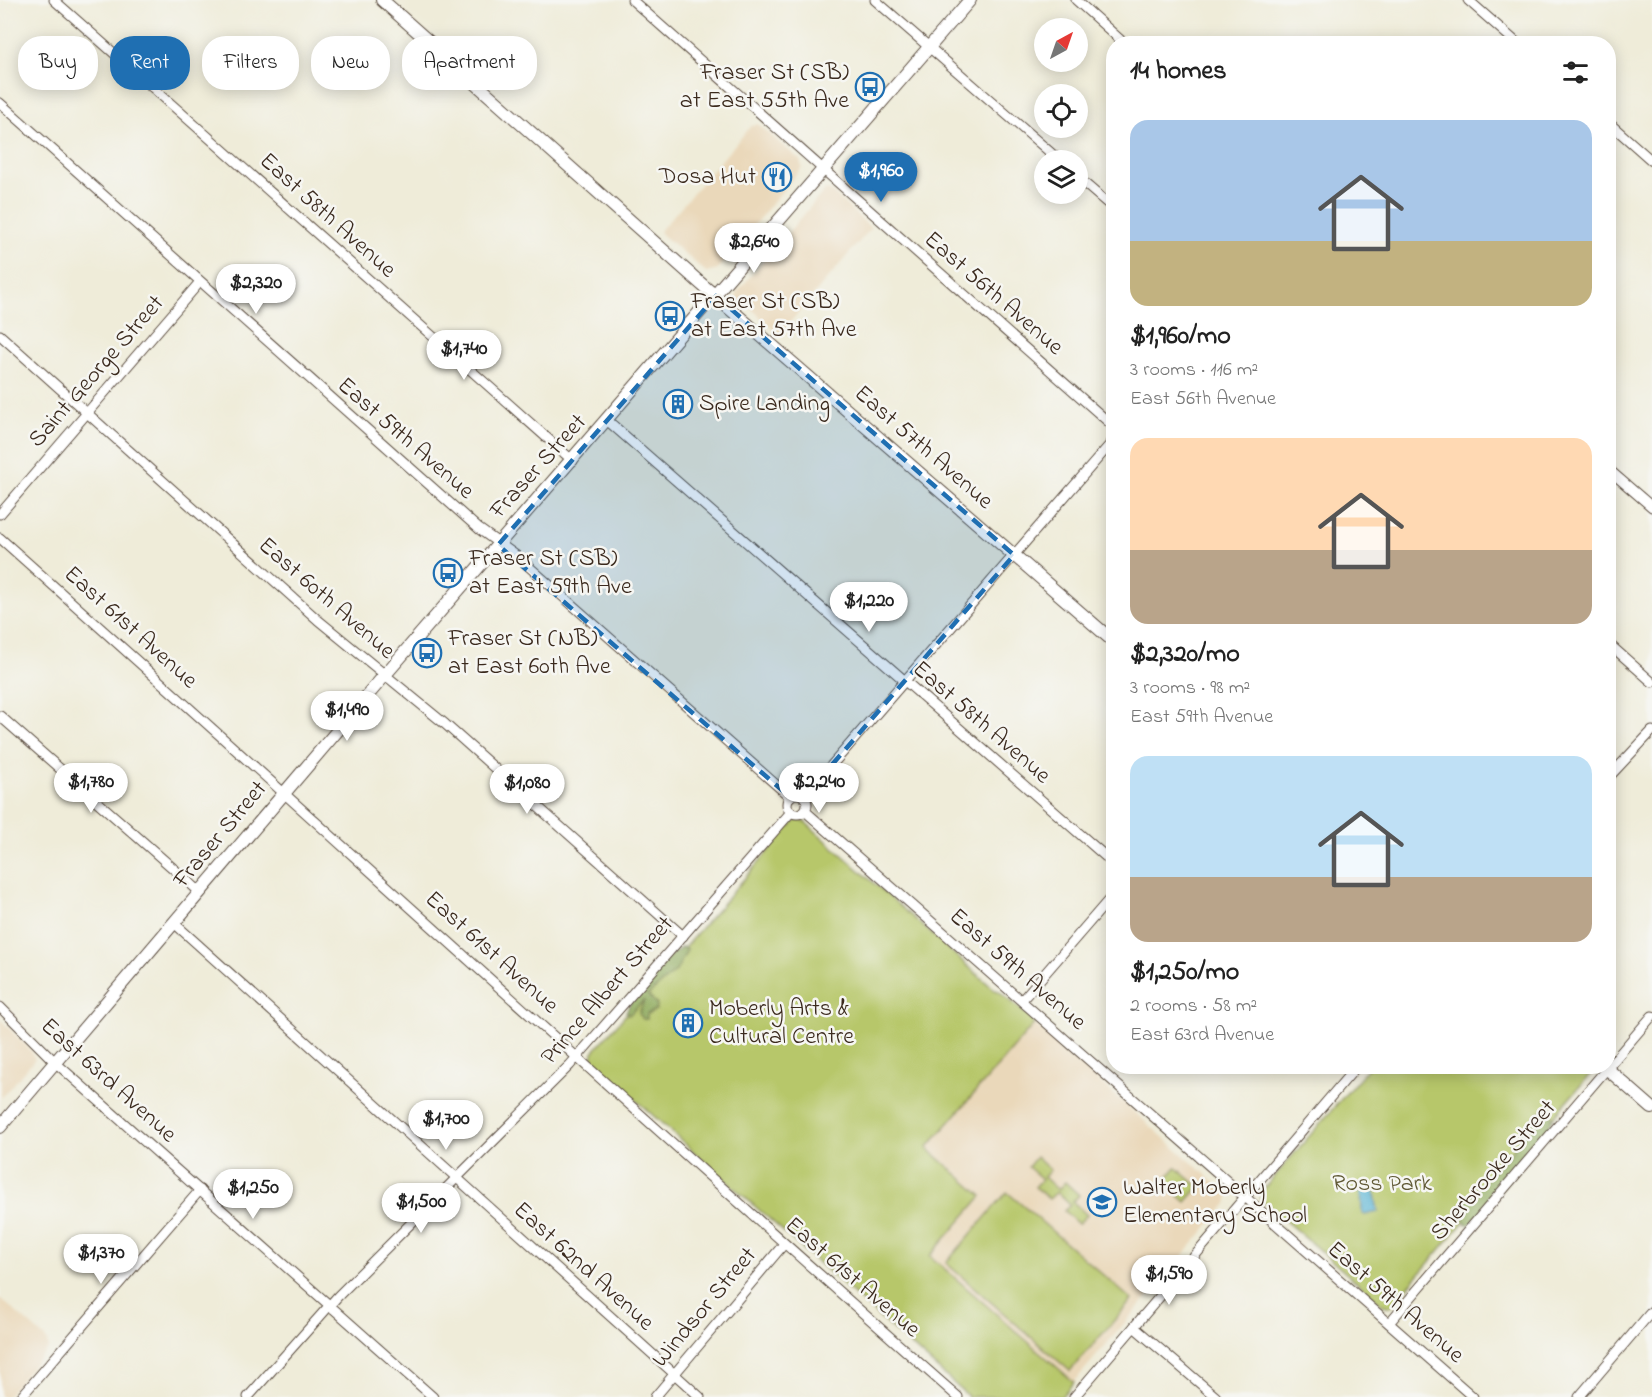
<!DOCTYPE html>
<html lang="en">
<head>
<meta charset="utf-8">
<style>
	body { margin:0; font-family:"Indie Flower",sans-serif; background:#f2f2f2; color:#222; height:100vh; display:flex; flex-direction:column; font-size:22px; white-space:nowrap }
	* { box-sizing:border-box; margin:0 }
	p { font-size:20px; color:#767676 }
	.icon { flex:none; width:33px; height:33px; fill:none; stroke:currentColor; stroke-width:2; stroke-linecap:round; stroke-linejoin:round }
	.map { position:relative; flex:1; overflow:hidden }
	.side { position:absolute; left:1106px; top:36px; width:510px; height:1038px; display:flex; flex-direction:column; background:#fff; border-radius:24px; box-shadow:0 3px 15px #0003 }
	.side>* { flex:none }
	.guide { position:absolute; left:18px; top:36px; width:570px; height:54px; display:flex; gap:12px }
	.needle { width:39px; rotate:40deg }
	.buttons { position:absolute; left:1034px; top:18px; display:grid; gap:12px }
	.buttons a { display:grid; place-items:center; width:54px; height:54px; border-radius:50%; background:#fff; box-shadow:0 3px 15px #0003; font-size:30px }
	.price { position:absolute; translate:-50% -51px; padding:0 14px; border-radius:21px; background:#fff; color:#222; font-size:20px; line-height:39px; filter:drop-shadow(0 2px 3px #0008) }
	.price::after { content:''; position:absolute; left:50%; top:36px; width:18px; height:14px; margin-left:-9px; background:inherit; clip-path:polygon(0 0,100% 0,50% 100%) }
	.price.current { background:#1f6fb2; color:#fff }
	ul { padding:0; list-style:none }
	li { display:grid; align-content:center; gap:12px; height:318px; padding:0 24px }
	li span { display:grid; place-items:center; height:186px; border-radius:18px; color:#555 }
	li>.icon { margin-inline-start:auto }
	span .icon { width:108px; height:108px; fill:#fffc; stroke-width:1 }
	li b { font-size:26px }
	h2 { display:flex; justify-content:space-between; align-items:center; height:72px; padding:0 24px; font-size:26px }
	.chip { padding:0 21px; border-radius:24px; background:#fff; box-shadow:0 3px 15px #0003; font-size:21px; line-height:54px }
	.chip.current { background:#1f6fb2; color:#fff }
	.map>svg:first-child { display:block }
</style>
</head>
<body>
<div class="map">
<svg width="1652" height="1397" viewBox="0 0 1652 1397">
	<rect width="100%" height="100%" fill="#f6f6f2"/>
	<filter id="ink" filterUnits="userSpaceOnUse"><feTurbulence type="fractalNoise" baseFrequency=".0167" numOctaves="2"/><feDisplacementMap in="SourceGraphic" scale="12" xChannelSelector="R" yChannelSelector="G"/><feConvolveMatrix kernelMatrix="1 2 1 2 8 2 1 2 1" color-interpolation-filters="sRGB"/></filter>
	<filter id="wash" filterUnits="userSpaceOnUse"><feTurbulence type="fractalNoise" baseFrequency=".008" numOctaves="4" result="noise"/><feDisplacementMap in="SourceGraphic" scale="24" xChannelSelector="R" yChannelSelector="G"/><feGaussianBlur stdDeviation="1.35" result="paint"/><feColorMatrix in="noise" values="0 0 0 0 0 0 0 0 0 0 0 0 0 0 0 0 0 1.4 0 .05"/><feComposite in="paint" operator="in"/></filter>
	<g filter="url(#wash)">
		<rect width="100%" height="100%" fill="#efecd9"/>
		<g fill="#ead8ba">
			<path d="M758 124 800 160 802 167 716 271 706 272 659 232 751 126Z"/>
			<path d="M825 190 831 191 871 228 779 335 750 307 739 303 736 293Z"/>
			<path d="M0 1019 32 1052 35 1059 1 1098Z"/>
			<path d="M1034 1024 1229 1195 1227 1204 1074 1382 930 1256 926 1148Z"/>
			<path d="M0 1298 45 1338 49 1347 6 1397H0Z"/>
		</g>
		<g fill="#b7c76a" stroke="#797844" stroke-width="1.5">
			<path d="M798 820 805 822 995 990 999 991 1032 1019 1034 1024 927 1148 982 1196 930 1256 1074 1382 1061 1397H969L592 1061 593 1052 793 823Z"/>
			<path d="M1587 1066 1593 1071 1391 1307 1383 1305 1260 1199 1261 1192 1369 1067Z"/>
			<path d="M1036 1157 1050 1170 1044 1177 1058 1190 1065 1182 1079 1195 1073 1202 1087 1215 1078 1224 1064 1211 1070 1205 1057 1192 1049 1199 1035 1187 1042 1179 1028 1167Z"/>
			<path d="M1176 1167 1199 1187 1186 1202 1163 1182Z"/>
			<path d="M1007 1192 1132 1300 1070 1371 946 1263Z"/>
		</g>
		<g fill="#91ac5e" stroke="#666b3e" stroke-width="1.5">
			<path d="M682 947 687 950 676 971 648 995 657 1005 656 1010 647 1014V1019H643L639 1013 644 1000 629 1015 626 1012 633 996 641 992 642 988 668 957Z"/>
			<path d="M1546 1110 1551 1112 1553 1119 1550 1123 1551 1130 1471 1224H1466L1460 1211 1464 1202 1509 1155 1538 1113Z"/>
		</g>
		<path fill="#56b3d4" stroke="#486e79" stroke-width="1.5" d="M1374 1188 1378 1212 1365 1215 1362 1213 1361 1191Z"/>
	</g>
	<g filter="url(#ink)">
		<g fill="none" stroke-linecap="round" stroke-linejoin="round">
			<g stroke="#56473a" stroke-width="11">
				<g id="minor">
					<path d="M54 0 573 461"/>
					<path d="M632 0 1113 426"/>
					<path d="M875 0 1059 160"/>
					<path d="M1076 0 1125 44"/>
					<path d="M1468 0 1518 44"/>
					<path d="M0 103 479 529 518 557 790 797"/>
					<path d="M1608 122 1652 161"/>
					<path d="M1077 177 1113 208"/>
					<path d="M0 335 318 620 445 724 683 936"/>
					<path d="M608 421 1113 863"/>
					<path d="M1608 469 1652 507"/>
					<path d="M0 514 199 283"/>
					<path d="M0 538C320 824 636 1114 958 1397"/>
					<path d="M1608 643 1652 682"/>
					<path d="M0 716 200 892"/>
					<path d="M1608 778 1652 731"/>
					<circle cx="797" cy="804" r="10"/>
					<path d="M804 797 1113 441"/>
					<path d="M805 811 1473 1397"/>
					<path d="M174 923 700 1397"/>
					<path d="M1022 1000 1113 895"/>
					<path d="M0 1007 56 1063 433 1397"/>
					<path d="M1389 1323 1652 1016"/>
					<path d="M1134 1327 1216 1397"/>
					<path d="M21 1397 200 1190"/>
					<path d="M248 1397 338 1296 570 1065 791 812"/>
					<path d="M655 1397 784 1244"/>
					<path d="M1074 1397 1357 1066"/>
					<path d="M1579 1397 1652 1311"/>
				</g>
			</g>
			<g stroke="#56473a" stroke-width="14">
				<g id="tertiary">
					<path d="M382 0 699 282 1113 641"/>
					<path d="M1604 1066 1652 1108"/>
					<path d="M0 1127 384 676 970 0"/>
				</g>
			</g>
			<use href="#minor" stroke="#fff" stroke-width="9"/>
			<use href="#tertiary" stroke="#fff" stroke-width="12"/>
		</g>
	</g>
	<path fill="#1f6fb2" fill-opacity="0.2" stroke="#1f6fb2" stroke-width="4.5" stroke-dasharray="12 8" stroke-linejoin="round" d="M716 296 1014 555 804 797 796 792 790 797 498 545Z"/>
	<defs>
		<g id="bus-ring" transform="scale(1.5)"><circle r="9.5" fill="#f6f6f2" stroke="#1f6fb2" stroke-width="1.5"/><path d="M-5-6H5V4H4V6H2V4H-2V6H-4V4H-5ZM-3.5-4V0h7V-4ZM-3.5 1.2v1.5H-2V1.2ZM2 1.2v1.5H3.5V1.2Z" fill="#1f6fb2"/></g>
		<g id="restaurant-ring" transform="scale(1.5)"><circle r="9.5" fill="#f6f6f2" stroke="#1f6fb2" stroke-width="1.5"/><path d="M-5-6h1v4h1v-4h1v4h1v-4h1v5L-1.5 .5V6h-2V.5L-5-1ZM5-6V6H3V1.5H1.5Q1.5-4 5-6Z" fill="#1f6fb2"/></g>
		<g id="building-ring" transform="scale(1.5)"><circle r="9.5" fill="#f6f6f2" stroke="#1f6fb2" stroke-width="1.5"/><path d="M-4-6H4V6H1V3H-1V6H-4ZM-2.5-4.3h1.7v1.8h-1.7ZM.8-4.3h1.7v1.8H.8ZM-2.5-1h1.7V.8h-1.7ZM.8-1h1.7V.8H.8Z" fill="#1f6fb2"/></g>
		<g id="school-ring" transform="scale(1.5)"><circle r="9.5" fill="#f6f6f2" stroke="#1f6fb2" stroke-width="1.5"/><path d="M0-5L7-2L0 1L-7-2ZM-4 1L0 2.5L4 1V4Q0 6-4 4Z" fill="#1f6fb2"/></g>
	</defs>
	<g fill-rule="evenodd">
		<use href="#bus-ring" x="870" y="87"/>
		<use href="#restaurant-ring" x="777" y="177"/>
		<use href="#bus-ring" x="670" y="316"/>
		<use href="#building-ring" x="678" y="404"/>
		<use href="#bus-ring" x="448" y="573"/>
		<use href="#bus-ring" x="427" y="653"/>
		<use href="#building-ring" x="688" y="1023"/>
		<use href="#school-ring" x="1102" y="1202"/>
	</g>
	<g text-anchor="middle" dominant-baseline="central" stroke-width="5" stroke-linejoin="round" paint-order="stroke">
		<g font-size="24" fill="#3b2a1e" stroke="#f6f6f2" text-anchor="start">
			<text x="849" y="73" text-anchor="end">Fraser St (SB)<tspan x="849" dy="28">at East 55th Ave</tspan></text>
			<text x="756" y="177" text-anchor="end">Dosa Hut</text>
			<text x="691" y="302">Fraser St (SB)<tspan x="691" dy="28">at East 57th Ave</tspan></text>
			<text x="699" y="404">Spire Landing</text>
			<text x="469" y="559">Fraser St (SB)<tspan x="469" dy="28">at East 59th Ave</tspan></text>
			<text x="448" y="639">Fraser St (NB)<tspan x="448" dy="28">at East 60th Ave</tspan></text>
			<text x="709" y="1009">Moberly Arts &amp;<tspan x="709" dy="28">Cultural Centre</tspan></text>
			<text x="1123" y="1188">Walter Moberly<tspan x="1123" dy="28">Elementary School</tspan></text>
		</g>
		<g font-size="24" fill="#3b2a1e" stroke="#f6f6f2">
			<text transform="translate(327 216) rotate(42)">East 58th Avenue</text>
			<text transform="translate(993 294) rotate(41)">East 56th Avenue</text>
			<text transform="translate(97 372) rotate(-49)">Saint George Street</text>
			<text transform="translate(405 439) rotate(41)">East 59th Avenue</text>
			<text transform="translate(923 448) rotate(41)">East 57th Avenue</text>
			<text transform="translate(539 467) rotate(-48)">Fraser Street</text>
			<text transform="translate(326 599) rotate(41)">East 60th Avenue</text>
			<text transform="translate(130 628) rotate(42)">East 61st Avenue</text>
			<text transform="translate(981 723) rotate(41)">East 58th Avenue</text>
			<text transform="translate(221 835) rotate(-50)">Fraser Street</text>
			<text transform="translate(491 953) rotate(42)">East 61st Avenue</text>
			<text transform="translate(1017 970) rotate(41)">East 59th Avenue</text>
			<text transform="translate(608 991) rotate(-49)">Prince Albert Street</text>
			<text transform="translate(108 1081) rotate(42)">East 63rd Avenue</text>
			<text transform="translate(1494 1171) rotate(-49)">Sherbrooke Street</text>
			<text transform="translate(583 1267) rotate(42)">East 62nd Avenue</text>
			<text transform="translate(852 1278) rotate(41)">East 61st Avenue</text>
			<text transform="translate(1395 1303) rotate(41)">East 59th Avenue</text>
			<text transform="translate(705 1308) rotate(-50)">Windsor Street</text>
		</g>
		<g font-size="24" fill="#605935" stroke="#f6f6f2">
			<text x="1382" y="1184">Ross Park</text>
		</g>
	</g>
</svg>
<div class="buttons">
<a><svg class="needle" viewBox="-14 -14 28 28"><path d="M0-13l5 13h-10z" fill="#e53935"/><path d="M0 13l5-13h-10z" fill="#767676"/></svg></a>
<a><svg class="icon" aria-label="locate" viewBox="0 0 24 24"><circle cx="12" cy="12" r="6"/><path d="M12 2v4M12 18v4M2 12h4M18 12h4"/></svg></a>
<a><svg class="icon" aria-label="layers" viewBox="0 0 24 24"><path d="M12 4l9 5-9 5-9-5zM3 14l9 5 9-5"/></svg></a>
</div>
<b class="price current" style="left:881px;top:203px">$1,960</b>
<b class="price" style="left:754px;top:274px">$2,640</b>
<b class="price" style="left:256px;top:315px">$2,320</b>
<b class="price" style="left:464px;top:381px">$1,740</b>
<b class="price" style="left:869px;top:633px">$1,220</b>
<b class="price" style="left:347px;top:742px">$1,490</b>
<b class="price" style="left:91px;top:814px">$1,780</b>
<b class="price" style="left:819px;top:814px">$2,240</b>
<b class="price" style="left:527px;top:815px">$1,080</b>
<b class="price" style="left:446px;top:1151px">$1,700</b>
<b class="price" style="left:253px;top:1220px">$1,250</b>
<b class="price" style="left:421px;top:1234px">$1,500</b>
<b class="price" style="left:101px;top:1285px">$1,370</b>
<b class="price" style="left:1169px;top:1306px">$1,590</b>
<div class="guide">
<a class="chip">Buy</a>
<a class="chip current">Rent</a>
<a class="chip">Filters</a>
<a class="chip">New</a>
<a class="chip">Apartment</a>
</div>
<section class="side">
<h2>14 homes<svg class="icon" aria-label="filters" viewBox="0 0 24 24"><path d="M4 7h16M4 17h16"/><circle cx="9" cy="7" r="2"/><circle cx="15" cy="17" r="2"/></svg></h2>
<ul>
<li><span style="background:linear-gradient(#a9c7e8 65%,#c2b280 0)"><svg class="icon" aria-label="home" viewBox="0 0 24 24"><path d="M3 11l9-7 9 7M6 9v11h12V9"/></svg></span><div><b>$1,960/mo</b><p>3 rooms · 116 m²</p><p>East 56th Avenue</p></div></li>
<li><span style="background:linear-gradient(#ffd9b3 60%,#b9a48a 0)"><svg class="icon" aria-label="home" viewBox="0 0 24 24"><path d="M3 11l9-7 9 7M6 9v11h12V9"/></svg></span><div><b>$2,320/mo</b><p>3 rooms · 98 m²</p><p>East 59th Avenue</p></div></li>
<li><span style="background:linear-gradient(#bfe0f5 65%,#b9a48a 0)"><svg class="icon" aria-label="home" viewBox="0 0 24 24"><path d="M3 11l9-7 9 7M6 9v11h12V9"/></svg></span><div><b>$1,250/mo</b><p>2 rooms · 58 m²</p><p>East 63rd Avenue</p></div></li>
</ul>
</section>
</div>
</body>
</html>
